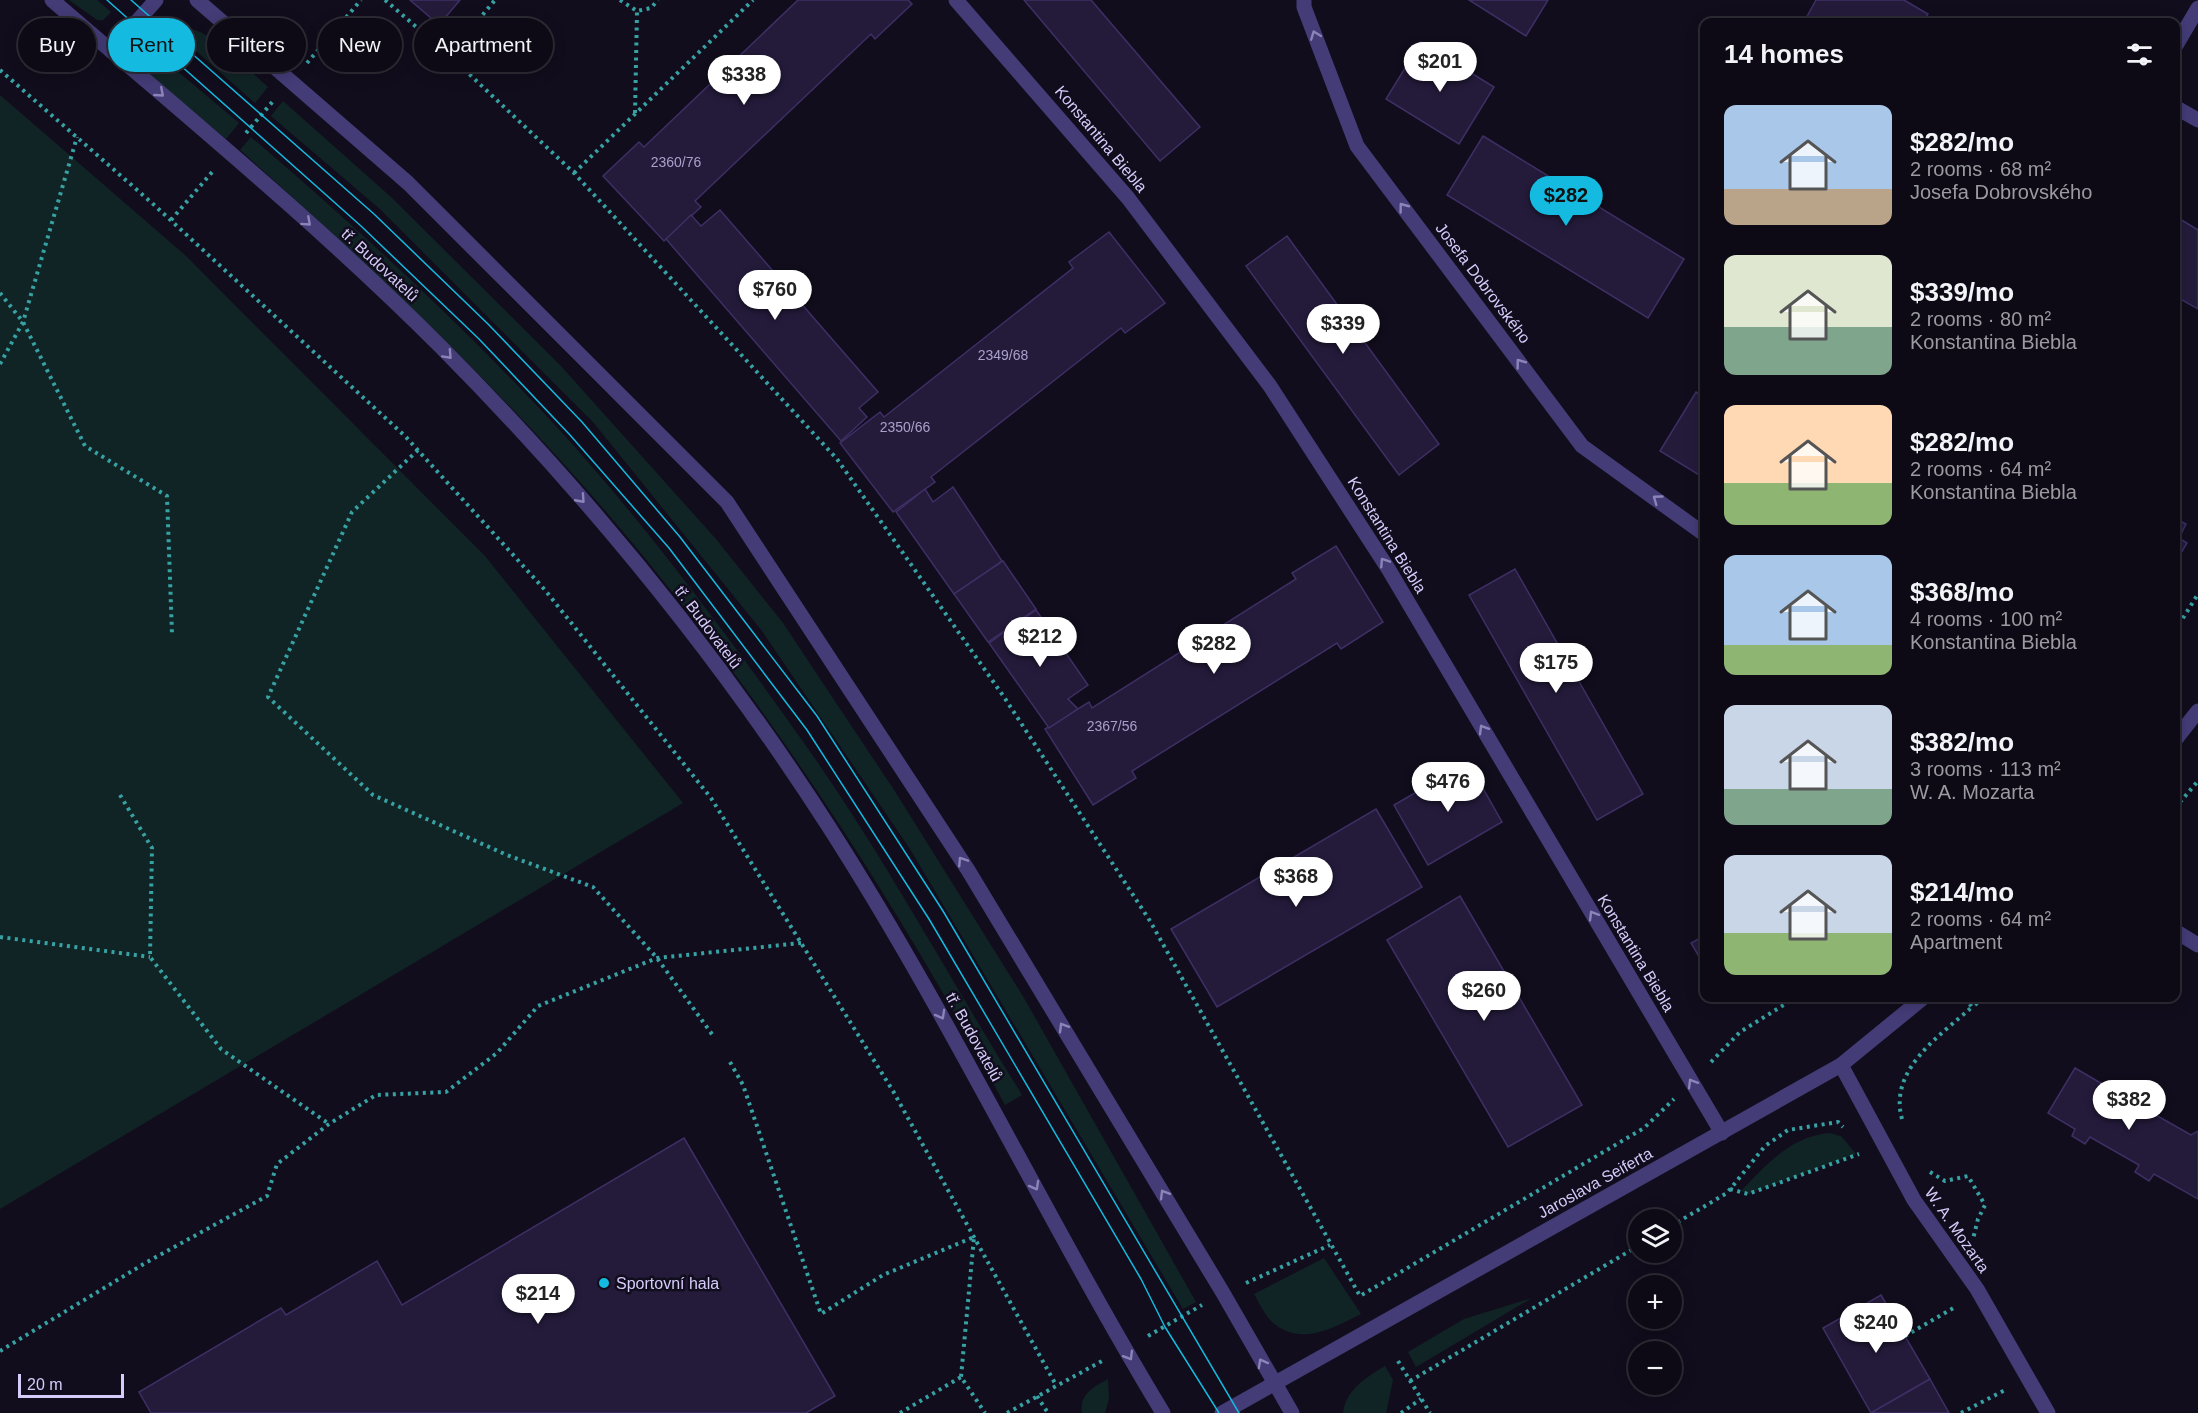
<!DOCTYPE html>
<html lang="en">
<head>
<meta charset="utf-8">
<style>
	body { margin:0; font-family:Arial,sans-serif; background:#1b1822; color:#f1f3f6; height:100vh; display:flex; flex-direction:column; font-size:22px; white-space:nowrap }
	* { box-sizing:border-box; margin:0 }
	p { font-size:20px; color:#9a9aa0 }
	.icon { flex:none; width:33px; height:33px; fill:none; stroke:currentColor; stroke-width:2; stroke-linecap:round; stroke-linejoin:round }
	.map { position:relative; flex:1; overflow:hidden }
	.side { position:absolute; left:1700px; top:18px; width:480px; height:984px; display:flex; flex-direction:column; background:#0d0a15; border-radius:12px; box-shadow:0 3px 15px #0003,0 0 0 2px #2d2b34 }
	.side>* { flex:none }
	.top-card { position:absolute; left:18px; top:18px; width:570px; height:54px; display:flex; gap:12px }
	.controls { position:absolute; left:1628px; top:1209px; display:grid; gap:12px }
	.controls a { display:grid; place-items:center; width:54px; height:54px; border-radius:50%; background:#0d0a15; box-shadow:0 3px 15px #0003,0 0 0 2px #2d2b34; font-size:30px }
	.scale { position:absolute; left:18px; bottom:15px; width:106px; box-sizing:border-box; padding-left:6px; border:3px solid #d5ccfb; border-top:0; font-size:16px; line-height:21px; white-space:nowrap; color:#d5ccfb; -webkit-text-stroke:4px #110d1c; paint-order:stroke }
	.price { position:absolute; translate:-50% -51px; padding:0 14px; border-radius:21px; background:#fff; color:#222; font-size:20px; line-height:39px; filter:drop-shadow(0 2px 3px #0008) }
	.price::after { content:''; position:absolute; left:50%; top:36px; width:18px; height:14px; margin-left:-9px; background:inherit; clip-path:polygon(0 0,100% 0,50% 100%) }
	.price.selected { background:#14badf; color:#111 }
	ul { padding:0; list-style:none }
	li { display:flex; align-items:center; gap:18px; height:150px; padding:0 24px }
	li span { display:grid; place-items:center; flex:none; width:168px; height:120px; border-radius:12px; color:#555 }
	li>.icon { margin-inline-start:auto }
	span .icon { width:72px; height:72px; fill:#fffc; stroke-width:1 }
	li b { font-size:26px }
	h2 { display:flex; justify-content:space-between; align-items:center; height:72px; padding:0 24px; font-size:26px }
	.tag { padding:0 21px; border-radius:27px; background:#0d0a15; box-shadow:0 3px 15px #0003,0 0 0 2px #2d2b34; font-size:21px; line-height:54px }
	.tag.selected { background:#14badf; color:#111 }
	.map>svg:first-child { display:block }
</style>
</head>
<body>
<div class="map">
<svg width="2198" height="1413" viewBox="0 0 2198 1413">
	<rect width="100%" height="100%" fill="#110d1c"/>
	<g fill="#112425">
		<path d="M69 0H97L111 12 103 20H97Z"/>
		<path d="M181 27C215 30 243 66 268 87L255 103 171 29Z"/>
		<path d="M151 49 239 123 226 139 153 78 147 67Z"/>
		<path d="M0 95 185 255 485 556 683 803 0 1209Z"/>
		<path d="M283 101 391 197 560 365 716 539 783 623 896 793 1024 998 1196 1302 1183 1309 910 849 762 631 593 422 381 210 271 116Z"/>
		<path d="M251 137C361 231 468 330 566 437 650 531 726 633 799 736 881 850 947 975 1022 1095L1005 1105C898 904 771 709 625 534 508 395 375 270 240 150Z"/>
		<path d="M1829 1133 1841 1136 1856 1154 1748 1194 1741 1191C1767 1164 1790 1137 1829 1133Z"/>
		<path d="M1324 1258 1361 1314C1333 1328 1301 1347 1272 1322 1265 1315 1259 1303 1254 1294Z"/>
		<path d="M1532 1298 1416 1367 1408 1352 1464 1319Z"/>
		<path d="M1385 1366 1393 1380 1386 1413H1343C1346 1389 1367 1377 1385 1366Z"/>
		<path d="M1108 1379 1109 1399 1105 1413H1082C1079 1394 1094 1387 1108 1379Z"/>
	</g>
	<g fill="#241b3b" stroke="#3e2f65" stroke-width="1.5">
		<path d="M410 0H460L439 25Z"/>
		<path d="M798 0H908L912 4 875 39 871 34 695 201 701 207 664 241 603 176 639 142 644 147Z"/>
		<path d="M1024 0H1091L1200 127 1160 161Z"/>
		<path d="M1469 0H1548L1526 36Z"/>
		<path d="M1816 0H1904L1928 14 1923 22H1804Z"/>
		<path d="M1421 42 1494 87 1459 144 1386 99Z"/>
		<path d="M1483 136 1684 259 1648 318 1447 195Z"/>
		<path d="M720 210 878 392 859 408 867 417 841 441 666 239 691 215 701 226Z"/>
		<path d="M2175 216 2198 230V309L2175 296Z"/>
		<path d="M1109 232 1165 303 1125 333 1121 328 931 477 935 482 893 512 840 443 880 412 884 417 1073 268 1069 262Z"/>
		<path d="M1287 236 1439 444 1399 475 1246 266Z"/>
		<path d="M1696 392 1704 397V478L1660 451Z"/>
		<path d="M953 487 1002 561 954 594 896 512 925 489 933 502Z"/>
		<path d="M2175 518 2186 524 2179 538 2187 543 2175 563Z"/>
		<path d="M1336 546 1383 622 1341 649 1337 643 1132 771 1136 778 1093 805 1045 729 1089 702 1092 708 1296 579 1292 573Z"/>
		<path d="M1003 561 1036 609 988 642 954 594Z"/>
		<path d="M1515 569 1643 794 1597 820 1469 595Z"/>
		<path d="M1036 610 1088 685 1068 699 1078 709 1049 728 989 643Z"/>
		<path d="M1468 762 1502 822 1428 865 1394 805Z"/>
		<path d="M1376 809 1422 887 1217 1007 1171 929Z"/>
		<path d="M1460 896 1582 1105 1508 1147 1387 940Z"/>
		<path d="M1704 936V965L1691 943Z"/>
		<path d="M2075 1068 2128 1099 2129 1095 2137 1093 2138 1104 2144 1108 2145 1105 2153 1102 2154 1114 2191 1135 2198 1131V1199L2154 1174 2149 1181 2135 1172 2139 1165 2090 1137 2085 1144 2072 1136 2075 1129 2048 1113Z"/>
		<path d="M684 1138 835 1396 806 1413H151L139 1392 281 1308 286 1315 377 1261 402 1305Z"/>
		<path d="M1881 1295 1930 1379 1871 1413 1823 1328Z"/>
		<path d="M1930 1379 1949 1413H1871Z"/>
	</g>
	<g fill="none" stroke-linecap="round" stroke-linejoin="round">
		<g stroke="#37a2a4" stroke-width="4" stroke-dasharray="3 4.5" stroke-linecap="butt">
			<path d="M385 0 449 55 574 173 837 459 1004 697 1150 921 1360 1296 1644 1128 1674 1099"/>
			<path d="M620 0 637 11 651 8 658 0"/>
			<path d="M449 55 495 0"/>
			<path d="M307 63 361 0"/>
			<path d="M0 70 152 203 405 436 545 590 711 798 893 1091 1056 1385"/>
			<path d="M635 113 637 11"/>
			<path d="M246 133 274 100"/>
			<path d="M574 173 753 0"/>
			<path d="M171 220 213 171"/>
			<path d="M0 293 23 322 85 446 167 496 172 634"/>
			<path d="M0 364 23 322 77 137"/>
			<path d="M418 450 352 512 268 697 373 795 507 855 593 887 657 958 714 1037"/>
			<path d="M2175 631 2198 594"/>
			<path d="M120 795 152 848 150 957 221 1049 329 1124"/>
			<path d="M2175 808 2198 781"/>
			<path d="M0 937 150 957"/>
			<path d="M1965 998 1972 1007 1984 998"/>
			<path d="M730 1062 743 1085 821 1314 883 1275 974 1237 961 1377"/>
			<path d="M1711 1062 1740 1032 1795 998"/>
			<path d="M1902 1119C1888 1069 1941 1035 1972 1007"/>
			<path d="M1930 1172 1945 1181 1968 1176 1985 1205 1978 1219 1973 1239"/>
			<path d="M1730 1189 1748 1194 1859 1154"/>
			<path d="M1671 1226 1727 1193 1765 1146 1788 1130 1838 1122 1843 1127"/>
			<path d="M1246 1283 1330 1245"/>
			<path d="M1148 1336 1202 1305"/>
			<path d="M1905 1336 1955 1307"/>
			<path d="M0 1351 147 1262 267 1196 277 1164 329 1124 376 1095 446 1092 497 1053 538 1006 657 958 801 943"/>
			<path d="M1398 1361 1430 1413"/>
			<path d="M1410 1381 1638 1246"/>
			<path d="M1037 1396 1048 1413"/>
			<path d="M900 1413 961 1377 985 1413"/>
			<path d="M1007 1413 1102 1361"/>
			<path d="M1401 1413 1421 1399"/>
			<path d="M1961 1413 2005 1390"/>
		</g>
		<g stroke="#433c77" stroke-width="15">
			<path d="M2175 107 2198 120"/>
			<path d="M2175 931 2198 945"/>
		</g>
		<g stroke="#433c77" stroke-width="15">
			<path d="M956 0 1128 198 1270 386 1389 570 1722 1133"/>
			<path d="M1304 0V7L1357 146 1582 446 1704 534"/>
			<path d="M2175 47 2198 8"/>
			<path d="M111 51 156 0"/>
			<path d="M2175 740 2198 711"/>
			<path d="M1841 1065 1914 1200 1977 1289 2048 1413"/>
			<path d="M1222 1413 1841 1065 1923 998"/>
		</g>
		<g stroke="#433c77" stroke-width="15">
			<path d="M52 0C183 113 317 223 440 346 585 492 718 654 829 827 951 1017 1047 1221 1163 1413"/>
			<path d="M197 0 408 183 727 502 968 870 1223 1293 1292 1413"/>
		</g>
		<g stroke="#14badf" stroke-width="1.5">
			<path d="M107 0 361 226 479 339 570 435 669 548 807 730 929 919 1141 1279 1165 1327 1219 1413"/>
			<path d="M131 0 374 214 488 324 582 422 680 537 817 716 943 911 1239 1413"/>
		</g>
	</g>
	<defs><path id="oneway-chevron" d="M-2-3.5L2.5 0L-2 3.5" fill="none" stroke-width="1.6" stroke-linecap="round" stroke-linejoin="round" transform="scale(1.5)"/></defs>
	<g stroke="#8c84b9">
		<use href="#oneway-chevron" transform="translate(1315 35) rotate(-111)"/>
		<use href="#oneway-chevron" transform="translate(160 93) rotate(41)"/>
		<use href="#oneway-chevron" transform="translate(1403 207) rotate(-127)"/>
		<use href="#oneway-chevron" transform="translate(307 222) rotate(42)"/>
		<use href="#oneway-chevron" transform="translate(448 355) rotate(47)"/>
		<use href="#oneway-chevron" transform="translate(1520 363) rotate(-127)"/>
		<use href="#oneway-chevron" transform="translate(581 499) rotate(48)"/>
		<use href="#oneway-chevron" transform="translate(1657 499) rotate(-144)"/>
		<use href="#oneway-chevron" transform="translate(1384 562) rotate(-123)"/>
		<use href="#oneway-chevron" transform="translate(1483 729) rotate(-121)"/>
		<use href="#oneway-chevron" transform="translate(962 861) rotate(-123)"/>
		<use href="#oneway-chevron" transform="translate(1593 915) rotate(-121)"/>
		<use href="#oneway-chevron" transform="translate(941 1015) rotate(61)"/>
		<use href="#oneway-chevron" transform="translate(1063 1027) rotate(-121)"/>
		<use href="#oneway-chevron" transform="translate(1692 1083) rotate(-121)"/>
		<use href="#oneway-chevron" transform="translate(1035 1186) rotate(61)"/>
		<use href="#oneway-chevron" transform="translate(1164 1194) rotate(-121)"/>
		<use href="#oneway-chevron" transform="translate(1129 1356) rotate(59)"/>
		<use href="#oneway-chevron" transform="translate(1262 1363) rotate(-119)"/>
	</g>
	<circle fill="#14badf" stroke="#110d1c" stroke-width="2" cx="604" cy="1283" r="6"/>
	<g text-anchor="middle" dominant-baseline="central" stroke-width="5" stroke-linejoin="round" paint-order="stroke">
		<g font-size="14" fill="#a9a0cb">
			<text x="676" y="162">2360/76</text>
			<text x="1003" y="355">2349/68</text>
			<text x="905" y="427">2350/66</text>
			<text x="1112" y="726">2367/56</text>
		</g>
		<g font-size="16" fill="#d5ccfb" stroke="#110d1c">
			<text transform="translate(1101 139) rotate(50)">Konstantina Biebla</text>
			<text transform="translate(380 265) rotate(43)">tř. Budovatelů</text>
			<text transform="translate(1483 283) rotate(53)">Josefa Dobrovského</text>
			<text transform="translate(1387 535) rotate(58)">Konstantina Biebla</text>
			<text transform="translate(708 627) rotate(53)">tř. Budovatelů</text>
			<text transform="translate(1636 953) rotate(59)">Konstantina Biebla</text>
			<text transform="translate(974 1037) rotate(61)">tř. Budovatelů</text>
			<text transform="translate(1595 1183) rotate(-29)">Jaroslava Seiferta</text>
			<text transform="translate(1957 1230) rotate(55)">W. A. Mozarta</text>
		</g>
		<g font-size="16" fill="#d5ccfb" stroke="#110d1c" text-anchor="start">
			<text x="616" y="1283">Sportovní hala</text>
		</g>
	</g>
</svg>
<div class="controls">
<a><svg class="icon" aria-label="layers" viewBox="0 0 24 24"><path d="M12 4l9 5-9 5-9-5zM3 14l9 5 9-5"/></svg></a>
<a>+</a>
<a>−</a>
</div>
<div class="scale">20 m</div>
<b class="price" style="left:1440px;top:93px">$201</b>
<b class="price" style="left:744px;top:106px">$338</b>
<b class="price selected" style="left:1566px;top:227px">$282</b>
<b class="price" style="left:775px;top:321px">$760</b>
<b class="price" style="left:1343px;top:355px">$339</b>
<b class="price" style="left:1040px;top:668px">$212</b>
<b class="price" style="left:1214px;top:675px">$282</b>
<b class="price" style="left:1556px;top:694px">$175</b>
<b class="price" style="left:1448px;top:813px">$476</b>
<b class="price" style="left:1296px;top:908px">$368</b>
<b class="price" style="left:1484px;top:1022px">$260</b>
<b class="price" style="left:2129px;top:1131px">$382</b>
<b class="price" style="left:538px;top:1325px">$214</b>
<b class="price" style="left:1876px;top:1354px">$240</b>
<div class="top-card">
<a class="tag">Buy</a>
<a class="tag selected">Rent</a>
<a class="tag">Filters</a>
<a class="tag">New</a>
<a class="tag">Apartment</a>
</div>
<section class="side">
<h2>14 homes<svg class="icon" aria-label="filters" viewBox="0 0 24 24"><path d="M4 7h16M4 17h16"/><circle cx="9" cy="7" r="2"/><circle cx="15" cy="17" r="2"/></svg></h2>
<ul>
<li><span style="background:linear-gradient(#a9c7e8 70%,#b9a48a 0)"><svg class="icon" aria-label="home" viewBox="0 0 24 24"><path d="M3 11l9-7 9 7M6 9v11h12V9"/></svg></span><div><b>$282/mo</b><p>2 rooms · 68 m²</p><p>Josefa Dobrovského</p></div></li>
<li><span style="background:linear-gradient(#dfe7d0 60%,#7fa58c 0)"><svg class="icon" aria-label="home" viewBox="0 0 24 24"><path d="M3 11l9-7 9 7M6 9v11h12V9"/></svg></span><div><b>$339/mo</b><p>2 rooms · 80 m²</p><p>Konstantina Biebla</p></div></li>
<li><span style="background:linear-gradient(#ffd9b3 65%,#8fb573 0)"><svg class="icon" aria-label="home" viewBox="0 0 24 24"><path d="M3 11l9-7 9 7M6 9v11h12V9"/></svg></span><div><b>$282/mo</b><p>2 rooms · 64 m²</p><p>Konstantina Biebla</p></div></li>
<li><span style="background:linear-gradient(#a9c7e8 75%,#8fb573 0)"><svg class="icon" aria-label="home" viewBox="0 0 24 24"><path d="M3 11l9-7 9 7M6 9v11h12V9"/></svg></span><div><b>$368/mo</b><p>4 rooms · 100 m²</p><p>Konstantina Biebla</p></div></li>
<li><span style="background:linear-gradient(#c9d6e8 70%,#7fa58c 0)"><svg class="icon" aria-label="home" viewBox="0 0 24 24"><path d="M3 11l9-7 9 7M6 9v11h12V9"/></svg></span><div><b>$382/mo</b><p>3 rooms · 113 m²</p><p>W. A. Mozarta</p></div></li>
<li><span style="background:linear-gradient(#c9d6e8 65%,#8fb573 0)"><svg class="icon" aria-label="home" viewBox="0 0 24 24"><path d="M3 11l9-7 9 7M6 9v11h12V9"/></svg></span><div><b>$214/mo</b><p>2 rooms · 64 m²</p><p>Apartment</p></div></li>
</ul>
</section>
</div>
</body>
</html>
